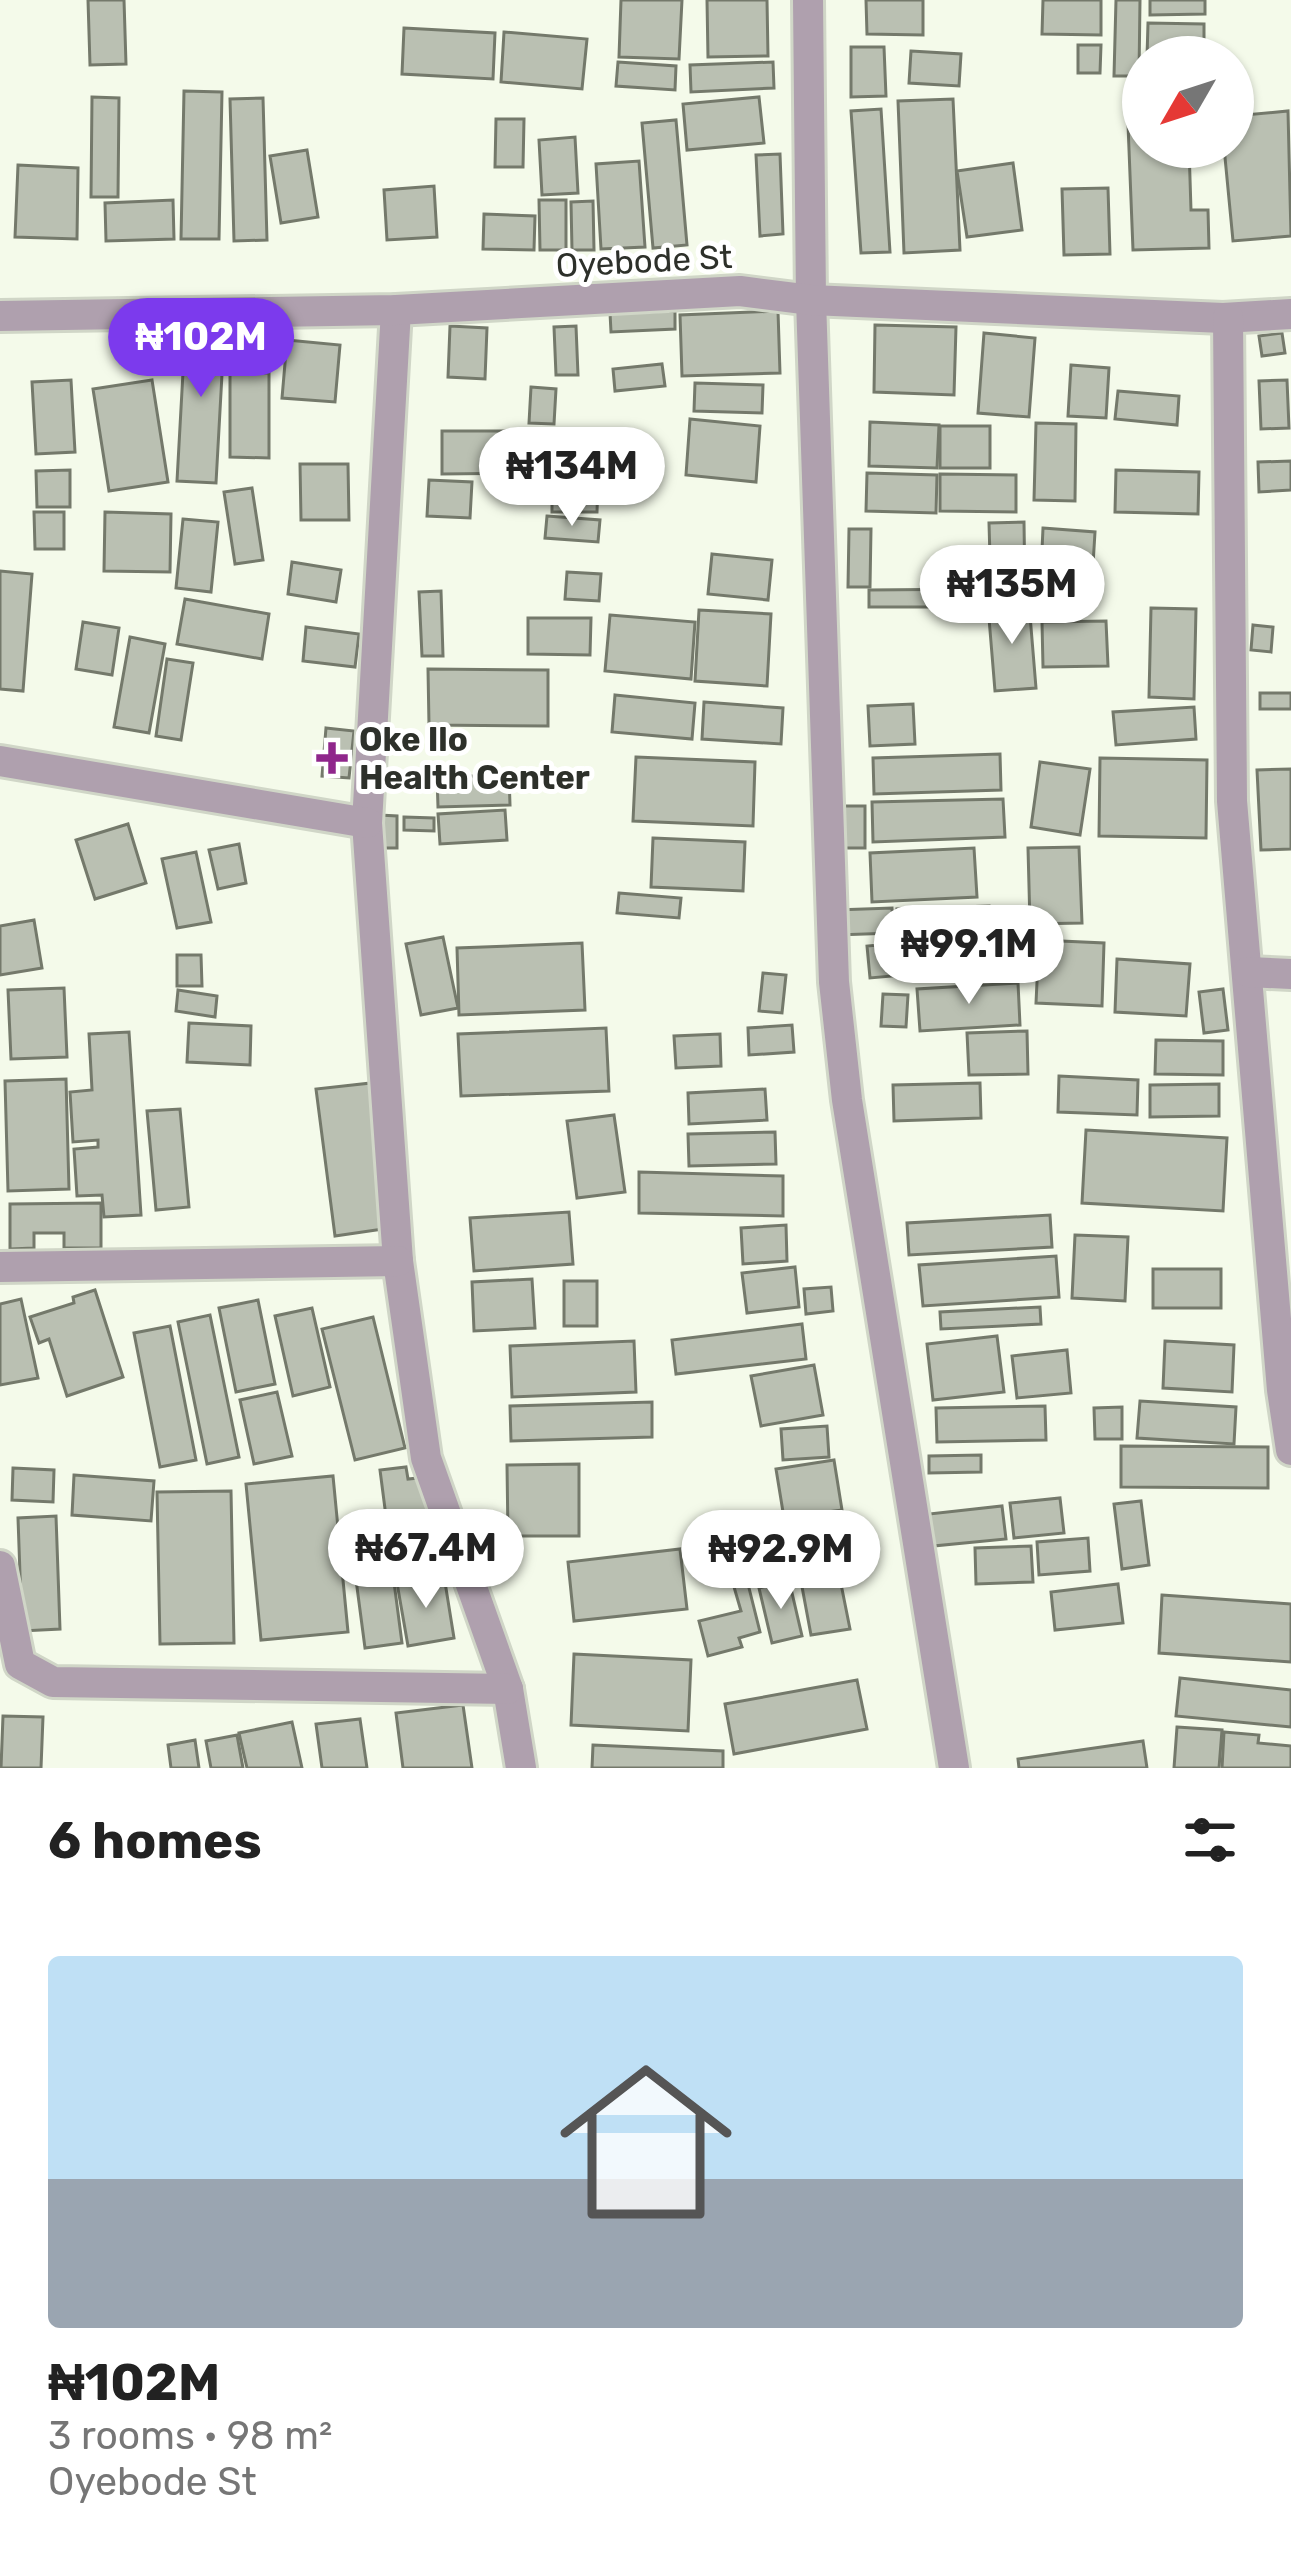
<!DOCTYPE html>
<html lang="en">
<head>
<meta charset="utf-8">
<style>
	body { margin:0; font-family:Rubik,sans-serif; background:#f2f2f2; color:#222; height:100vh; display:flex; flex-direction:column; font-size:45px; white-space:nowrap }
	* { box-sizing:border-box; margin:0 }
	p { font-size:39px; color:#767676 }
	.icon { flex:none; width:66px; height:66px; fill:none; stroke:currentColor; stroke-width:2; stroke-linecap:round; stroke-linejoin:round }
	.map { position:relative; height:1768px; overflow:hidden }
	.details { display:flex; flex-direction:column; background:#fff; flex:1 }
	.details>* { flex:none }
	.needle { width:78px; rotate:231deg }
	.fabs { position:absolute; left:1122px; top:36px; display:grid; gap:24px }
	.fabs a { display:grid; place-items:center; width:132px; height:132px; border-radius:50%; background:#fff; box-shadow:0 3px 9px #0004; font-size:60px }
	.price { position:absolute; translate:-50% -102px; padding:0 27px; border-radius:42px; background:#fff; color:#222; font-size:39px; line-height:78px; filter:drop-shadow(0 3px 6px #0008) }
	.price::after { content:''; position:absolute; left:50%; top:72px; width:36px; height:27px; margin-left:-18px; background:inherit; clip-path:polygon(0 0,100% 0,50% 100%) }
	.price.selected { background:#7c3aed; color:#fff }
	ul { padding:0; list-style:none }
	li { display:grid; align-content:center; gap:24px; height:636px; padding:0 48px }
	li span { display:grid; place-items:center; height:372px; border-radius:12px; color:#555 }
	li>.icon { margin-inline-start:auto }
	span .icon { width:216px; height:216px; fill:#fffc; stroke-width:1 }
	li b { font-size:51px }
	h2 { display:flex; justify-content:space-between; align-items:center; height:144px; padding:0 48px; font-size:51px }
	.map>svg:first-child { display:block }
</style>
</head>
<body>
<div class="map">
<svg width="1291" height="1768" viewBox="0 0 1291 1768">
	<rect width="100%" height="100%" fill="#f4faea"/>
	<g fill="#bac0b2" stroke="#74796b" stroke-width="3">
		<path d="M88 0H124L126 64 90 65Z"/>
		<path d="M621 0H682L679 59 619 57Z"/>
		<path d="M707 0H767L768 56 708 57Z"/>
		<path d="M866 0H923V35L867 34Z"/>
		<path d="M1043 0H1101V35L1042 34Z"/>
		<path d="M1116 0H1140L1139 76H1114Z"/>
		<path d="M1150 0H1205V14L1150 15Z"/>
		<path d="M1148 23 1204 24V57H1147Z"/>
		<path d="M404 28 495 33 493 79 402 74Z"/>
		<path d="M504 32 587 39 582 89 501 82Z"/>
		<path d="M1078 45H1101L1100 73H1078Z"/>
		<path d="M851 47H884L886 96 851 97Z"/>
		<path d="M911 51 961 54 959 86 909 83Z"/>
		<path d="M618 62 676 66 675 90 616 86Z"/>
		<path d="M773 62 774 88 691 92 690 65Z"/>
		<path d="M184 91 222 92 219 239H181Z"/>
		<path d="M92 97 119 98 118 197H91Z"/>
		<path d="M759 97 764 143 687 150 683 104Z"/>
		<path d="M263 98 267 240 234 241 230 99Z"/>
		<path d="M953 99 960 250 904 253 898 101Z"/>
		<path d="M1127 99H1143V147H1189L1191 210H1208L1209 248 1133 250Z"/>
		<path d="M881 109 890 252 861 253 851 111Z"/>
		<path d="M1288 111 1291 236 1233 241 1224 147H1233V116Z"/>
		<path d="M496 119H524L523 167H495Z"/>
		<path d="M676 120 687 245 653 248 642 123Z"/>
		<path d="M575 137 578 193 542 195 539 140Z"/>
		<path d="M307 150 318 217 281 223 270 156Z"/>
		<path d="M780 154 783 234 760 236 756 155Z"/>
		<path d="M639 161 645 247 601 249 596 164Z"/>
		<path d="M1013 163 1022 230 967 237 957 171Z"/>
		<path d="M18 165 78 168 77 239 15 237Z"/>
		<path d="M434 186 437 237 387 240 384 190Z"/>
		<path d="M1108 188 1110 254 1064 255 1062 189Z"/>
		<path d="M173 200 174 239 106 241 105 203Z"/>
		<path d="M539 200H566V250H540Z"/>
		<path d="M593 201 594 250H572L571 202Z"/>
		<path d="M484 214 535 216 534 250 483 249Z"/>
		<path d="M675 311V329L611 332 610 313Z"/>
		<path d="M778 311 780 373 682 376 680 315Z"/>
		<path d="M186 318 225 320 216 483 177 481Z"/>
		<path d="M875 325 956 327 954 395 874 392Z"/>
		<path d="M450 326 487 328 485 379 448 377Z"/>
		<path d="M576 326 578 375H556L554 327Z"/>
		<path d="M984 333 1035 338 1029 417 978 413Z"/>
		<path d="M1282 333 1285 353 1262 356 1259 336Z"/>
		<path d="M287 340 340 345 335 402 282 398Z"/>
		<path d="M662 364 665 386 615 391 613 369Z"/>
		<path d="M1071 365 1109 368 1106 418 1068 416Z"/>
		<path d="M230 373H269V458L230 457Z"/>
		<path d="M71 380 75 452 36 454 32 382Z"/>
		<path d="M152 380 168 482 109 491 93 389Z"/>
		<path d="M1287 380 1289 428 1261 429 1259 381Z"/>
		<path d="M695 383 763 385 762 413 694 411Z"/>
		<path d="M531 387 556 389 554 424 529 423Z"/>
		<path d="M1118 391 1179 396 1177 425 1115 419Z"/>
		<path d="M690 419 760 426 756 482 686 475Z"/>
		<path d="M870 422 939 425 937 468 869 466Z"/>
		<path d="M1036 423 1076 424 1075 501 1034 500Z"/>
		<rect x="940" y="426" width="50" height="42"/>
		<path d="M442 431H527V473L442 474Z"/>
		<path d="M557 440 595 442 594 468 557 467Z"/>
		<path d="M1291 461V490L1259 492 1258 462Z"/>
		<path d="M300 464H348L349 520H301Z"/>
		<path d="M70 470V507H37L36 471Z"/>
		<path d="M1116 470 1199 472 1198 514 1115 512Z"/>
		<path d="M867 473 937 475 936 513 866 511Z"/>
		<path d="M940 474 1016 475V512L940 511Z"/>
		<path d="M429 480 472 482 470 518 427 516Z"/>
		<path d="M552 481H598L597 512H552Z"/>
		<path d="M252 488 263 560 235 564 224 492Z"/>
		<path d="M34 512H64V549H35Z"/>
		<path d="M105 512 171 514 170 572 104 571Z"/>
		<path d="M547 516 600 520 598 542 545 538Z"/>
		<path d="M183 519 218 522 211 592 176 588Z"/>
		<path d="M1024 522 1025 593H991L989 523Z"/>
		<path d="M1043 528 1095 532 1091 598 1040 594Z"/>
		<path d="M849 529H871L870 587H848Z"/>
		<path d="M712 554 772 560 768 600 708 594Z"/>
		<path d="M292 562 341 570 336 602 288 594Z"/>
		<path d="M0 571 32 574 23 691 0 689Z"/>
		<path d="M567 572 601 574 599 601 565 599Z"/>
		<path d="M986 589V607H869V590Z"/>
		<path d="M441 591 443 656H422L419 592Z"/>
		<path d="M185 599 269 614 262 659 177 644Z"/>
		<path d="M1029 603 1036 688 995 691 988 606Z"/>
		<path d="M1151 608 1196 609 1194 699 1149 697Z"/>
		<path d="M699 610 771 614 767 686 695 681Z"/>
		<path d="M610 615 695 622 691 679 605 671Z"/>
		<path d="M528 618H591L590 655 528 654Z"/>
		<path d="M1106 621 1108 666 1043 667 1042 622Z"/>
		<path d="M83 622 119 628 112 675 76 669Z"/>
		<path d="M1253 625 1273 627 1271 652 1251 650Z"/>
		<path d="M306 627 359 634 355 667 303 661Z"/>
		<path d="M130 637 165 644 149 733 114 727Z"/>
		<path d="M167 659 193 663 181 740 156 736Z"/>
		<path d="M428 669 548 670V726L429 725Z"/>
		<rect x="1260" y="693" width="31" height="16"/>
		<path d="M615 695 695 703 692 739 612 732Z"/>
		<path d="M704 702 783 708 781 744 702 739Z"/>
		<path d="M913 704 915 744 870 746 868 706Z"/>
		<path d="M1194 707 1196 739 1116 745 1113 712Z"/>
		<path d="M326 728 354 731 349 778 322 776Z"/>
		<path d="M1000 754 1001 790 874 794 873 758Z"/>
		<path d="M636 757 755 762 753 826 633 821Z"/>
		<path d="M1100 758 1207 760 1206 838 1099 836Z"/>
		<path d="M1040 762 1090 769 1080 835 1031 827Z"/>
		<path d="M1291 769V849L1261 850 1257 770Z"/>
		<path d="M509 775 510 805 438 807 437 777Z"/>
		<path d="M1003 799 1005 837 873 842 872 802Z"/>
		<rect x="831" y="806" width="34" height="42"/>
		<path d="M505 810 507 840 440 844 438 814Z"/>
		<path d="M379 815 397 816V848H379Z"/>
		<path d="M404 817 434 818V831L404 830Z"/>
		<path d="M128 824 146 883 95 899 76 840Z"/>
		<path d="M653 838 745 842 743 891 651 887Z"/>
		<path d="M239 844 246 883 218 889 209 850Z"/>
		<path d="M1079 847 1082 923 1030 924 1028 848Z"/>
		<path d="M974 848 977 897 872 902 870 853Z"/>
		<path d="M196 852 211 922 177 928 162 859Z"/>
		<path d="M619 893 681 898 679 918 617 913Z"/>
		<path d="M989 906V929L898 932 897 909Z"/>
		<path d="M892 908 893 933 837 935 836 910Z"/>
		<path d="M34 920 42 968 0 975V926Z"/>
		<path d="M443 937 458 1008 421 1015 406 944Z"/>
		<path d="M959 938 961 970 870 978 867 946Z"/>
		<path d="M1039 940 1104 943 1102 1006 1036 1003Z"/>
		<path d="M582 943 585 1010 459 1015 457 948Z"/>
		<path d="M177 955H201L202 986H177Z"/>
		<path d="M1117 959 1190 964 1186 1016 1115 1012Z"/>
		<path d="M763 973 786 975 782 1013 759 1011Z"/>
		<path d="M1018 983 1020 1025 920 1031 917 989Z"/>
		<path d="M64 988 67 1057 11 1059 8 990Z"/>
		<path d="M1223 989 1228 1030 1204 1033 1199 992Z"/>
		<path d="M178 990 217 996 215 1017 176 1011Z"/>
		<path d="M883 994 908 995 906 1027 881 1026Z"/>
		<path d="M189 1023 251 1026 250 1065 187 1062Z"/>
		<path d="M792 1025 794 1052 749 1055 748 1028Z"/>
		<path d="M606 1028 609 1091 461 1096 458 1034Z"/>
		<path d="M1027 1031 1028 1074 969 1075 967 1033Z"/>
		<path d="M129 1032 141 1215 104 1217 102 1195 77 1196 74 1149 98 1147V1140L73 1142 70 1092 92 1090 89 1034Z"/>
		<path d="M720 1034 721 1066 676 1068 674 1036Z"/>
		<path d="M1156 1040 1223 1041V1075L1155 1074Z"/>
		<path d="M1059 1076 1138 1080 1137 1115 1058 1112Z"/>
		<path d="M66 1079 69 1189 8 1191 5 1081Z"/>
		<path d="M371 1083 390 1228 335 1236 316 1089Z"/>
		<path d="M980 1083 981 1118 894 1121 893 1085Z"/>
		<path d="M1219 1084V1116L1150 1117V1085Z"/>
		<path d="M765 1089 767 1120 689 1124 688 1093Z"/>
		<path d="M180 1109 189 1207 156 1210 147 1111Z"/>
		<path d="M614 1115 625 1192 577 1198 567 1121Z"/>
		<path d="M1086 1130 1227 1138 1223 1211 1082 1203Z"/>
		<path d="M775 1132 776 1164 689 1166 688 1134Z"/>
		<path d="M639 1172 783 1176V1216L639 1213Z"/>
		<path d="M101 1203V1248H64V1233H34V1248L10 1249V1204Z"/>
		<path d="M569 1212 573 1264 474 1271 470 1218Z"/>
		<path d="M1050 1215 1052 1247 909 1255 907 1223Z"/>
		<path d="M786 1225 787 1261 743 1264 741 1228Z"/>
		<path d="M1075 1235 1128 1237 1125 1301 1072 1298Z"/>
		<path d="M1056 1256 1059 1297 923 1306 919 1265Z"/>
		<path d="M795 1267 799 1307 747 1313 742 1273Z"/>
		<rect x="1153" y="1269" width="68" height="39"/>
		<path d="M532 1279 535 1328 474 1331 472 1282Z"/>
		<rect x="564" y="1281" width="33" height="45"/>
		<path d="M831 1287 833 1311 806 1314 804 1289Z"/>
		<path d="M95 1290 123 1377 67 1396 49 1339 39 1343 30 1317 74 1303 73 1297Z"/>
		<path d="M21 1299 38 1378 0 1385V1304Z"/>
		<path d="M258 1300 275 1384 236 1392 219 1308Z"/>
		<path d="M1040 1307 1041 1324 941 1329 940 1312Z"/>
		<path d="M312 1308 330 1387 293 1396 275 1316Z"/>
		<path d="M210 1315 239 1457 207 1464 178 1322Z"/>
		<path d="M373 1317 405 1448 355 1460 322 1329Z"/>
		<path d="M802 1324 806 1359 676 1374 672 1340Z"/>
		<path d="M170 1326 196 1460 160 1467 134 1333Z"/>
		<path d="M997 1336 1004 1392 933 1400 927 1344Z"/>
		<path d="M634 1341 636 1392 512 1397 510 1346Z"/>
		<path d="M1165 1341 1234 1345 1232 1392 1163 1388Z"/>
		<path d="M1067 1350 1071 1393 1017 1398 1012 1356Z"/>
		<path d="M814 1365 823 1415 761 1426 751 1376Z"/>
		<path d="M277 1392 292 1456 254 1464 240 1400Z"/>
		<path d="M1140 1401 1236 1407 1234 1444 1137 1438Z"/>
		<path d="M652 1402V1437L511 1441 510 1406Z"/>
		<path d="M1045 1406 1046 1440 937 1442 936 1408Z"/>
		<path d="M1122 1407V1439H1095L1094 1408Z"/>
		<path d="M827 1426 829 1457 783 1460 781 1429Z"/>
		<path d="M1121 1446 1268 1447V1488L1121 1487Z"/>
		<path d="M981 1455V1472L929 1473V1456Z"/>
		<path d="M834 1460 842 1510 784 1518 776 1469Z"/>
		<path d="M579 1464V1536H508L507 1465Z"/>
		<path d="M406 1467 408 1479 428 1477 435 1526 388 1532 380 1470Z"/>
		<path d="M13 1468 54 1470 53 1502 12 1500Z"/>
		<path d="M74 1475 154 1481 151 1521 72 1515Z"/>
		<path d="M333 1476 348 1632 261 1640 246 1484Z"/>
		<path d="M231 1491 234 1643 160 1644 157 1492Z"/>
		<path d="M1060 1498 1064 1533 1014 1538 1010 1503Z"/>
		<path d="M1141 1501 1149 1565 1122 1569 1114 1504Z"/>
		<path d="M1002 1506 1006 1539 933 1546 929 1514Z"/>
		<path d="M56 1516 60 1629 22 1631 18 1518Z"/>
		<path d="M836 1522 841 1562 788 1568 783 1528Z"/>
		<path d="M1088 1538 1090 1571 1039 1575 1037 1542Z"/>
		<path d="M1031 1546 1033 1582 976 1584 975 1548Z"/>
		<path d="M680 1549 687 1609 574 1621 568 1562Z"/>
		<path d="M392 1567 402 1643 365 1648 355 1572Z"/>
		<path d="M838 1569 850 1629 811 1635 800 1576Z"/>
		<path d="M444 1576 454 1638 408 1646 397 1583Z"/>
		<path d="M789 1580 802 1636 772 1643 759 1588Z"/>
		<path d="M748 1584 760 1632 739 1638 742 1647 708 1656 699 1621 741 1611 734 1587Z"/>
		<path d="M1118 1584 1123 1623 1055 1630 1051 1592Z"/>
		<path d="M1162 1595 1291 1604V1662L1159 1653Z"/>
		<path d="M574 1654 691 1660 688 1731 571 1725Z"/>
		<path d="M1180 1678 1291 1690V1727L1176 1716Z"/>
		<path d="M857 1680 867 1729 734 1754 725 1704Z"/>
		<path d="M463 1705 472 1768H403L396 1713Z"/>
		<path d="M3 1716 43 1717 41 1768H1Z"/>
		<path d="M360 1719 367 1768H322L316 1724Z"/>
		<path d="M292 1722 302 1768H247L239 1733Z"/>
		<path d="M1177 1727 1222 1730 1219 1768H1174Z"/>
		<path d="M1224 1732 1259 1735 1258 1743 1291 1746V1768H1222Z"/>
		<path d="M237 1735 243 1768H211L206 1741Z"/>
		<path d="M195 1740 199 1768H171L168 1745Z"/>
		<path d="M1143 1741 1147 1768H1019L1018 1759Z"/>
		<path d="M593 1745 723 1751V1768H592Z"/>
	</g>
	<g fill="none" stroke-linecap="round" stroke-linejoin="round">
		<g stroke="#d0d6c7" stroke-width="36">
			<g id="minor">
				<path d="M808 0 811 300 834 982 847 1100 954 1768"/>
				<path d="M396 310 367 823 398 1261 426 1458 508 1689 521 1768"/>
				<path d="M0 316 396 310 740 291 811 300 1223 318 1291 314"/>
				<path d="M1228 318 1232 801 1282 1390 1291 1450"/>
				<path d="M0 761 367 823"/>
				<path d="M1248 972 1291 974"/>
				<path d="M0 1267 398 1261"/>
				<path d="M0 1566 20 1664 53 1682 508 1689"/>
			</g>
		</g>
		<use href="#minor" stroke="#afa0ae" stroke-width="30"/>
	</g>
	<path fill="#8f268b" stroke="#fff" stroke-width="4.5" d="M326 740h12v12h12v12h-12v12h-12v-12h-12v-12h12z"/>
	<g text-anchor="middle" dominant-baseline="central" stroke-width="10" stroke-linejoin="round" paint-order="stroke">
		<g font-size="33" fill="#2d302a" stroke="#fff">
			<text transform="translate(644 261) rotate(-3)">Oyebode St</text>
		</g>
		<g font-size="33" font-weight="bold" fill="#2d302a" stroke="#fff" text-anchor="start">
			<text x="359" y="739">Oke Ilo<tspan x="359" dy="38">Health Center</tspan></text>
		</g>
	</g>
</svg>
<div class="fabs">
<a><svg class="needle" viewBox="-14 -14 28 28"><path d="M0-13l5 13h-10z" fill="#e53935"/><path d="M0 13l5-13h-10z" fill="#767676"/></svg></a>
</div>
<b class="price selected" style="left:201px;top:400px">₦102M</b>
<b class="price" style="left:572px;top:529px">₦134M</b>
<b class="price" style="left:1012px;top:647px">₦135M</b>
<b class="price" style="left:969px;top:1007px">₦99.1M</b>
<b class="price" style="left:426px;top:1611px">₦67.4M</b>
<b class="price" style="left:781px;top:1612px">₦92.9M</b>
</div>
<section class="details">
<h2>6 homes<svg class="icon" aria-label="filters" viewBox="0 0 24 24"><path d="M4 7h16M4 17h16"/><circle cx="9" cy="7" r="2"/><circle cx="15" cy="17" r="2"/></svg></h2>
<ul>
<li><span style="background:linear-gradient(#bfe0f5 60%,#9aa5b1 0)"><svg class="icon" aria-label="home" viewBox="0 0 24 24"><path d="M3 11l9-7 9 7M6 9v11h12V9"/></svg></span><div><b>₦102M</b><p>3 rooms · 98 m²</p><p>Oyebode St</p></div></li>
</ul>
</section>
</body>
</html>
